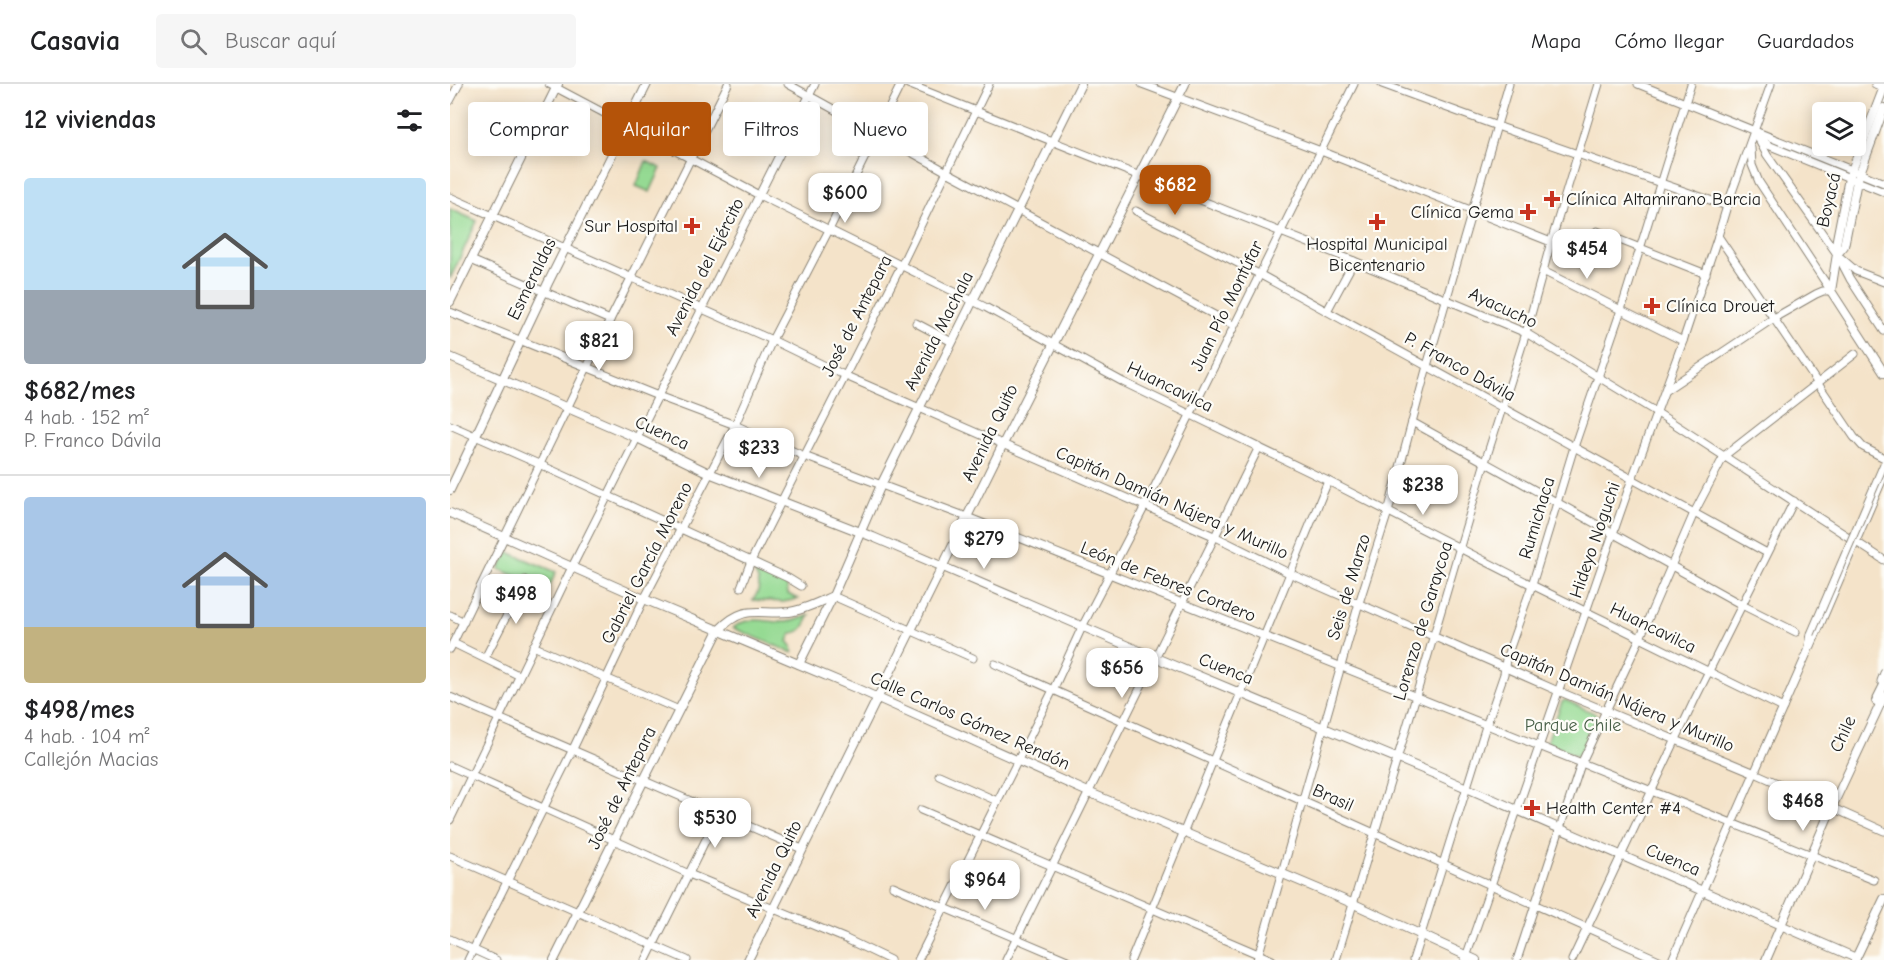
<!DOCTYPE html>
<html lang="es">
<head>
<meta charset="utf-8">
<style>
	body { margin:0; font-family:"Comic Neue",sans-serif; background:#f6f6f6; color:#202124; height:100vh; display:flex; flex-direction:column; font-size:22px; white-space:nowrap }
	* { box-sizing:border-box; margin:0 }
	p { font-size:20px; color:#757577 }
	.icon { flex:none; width:33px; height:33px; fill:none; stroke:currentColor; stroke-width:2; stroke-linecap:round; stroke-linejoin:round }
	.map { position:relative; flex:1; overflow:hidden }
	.panel { display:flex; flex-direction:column; background:#fff; width:450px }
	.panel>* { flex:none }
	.top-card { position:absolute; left:18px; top:18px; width:570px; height:54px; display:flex; gap:12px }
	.tools { position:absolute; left:1362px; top:18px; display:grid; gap:12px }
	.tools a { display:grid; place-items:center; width:54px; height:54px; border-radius:6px; background:#fff; box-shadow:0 3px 15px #0003; font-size:30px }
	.price { position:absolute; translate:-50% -51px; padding:0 14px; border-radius:12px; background:#fff; color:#222; font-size:20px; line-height:39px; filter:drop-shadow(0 2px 3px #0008) }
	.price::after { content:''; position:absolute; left:50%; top:36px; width:18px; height:14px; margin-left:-9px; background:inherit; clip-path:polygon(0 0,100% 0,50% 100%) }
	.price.active { background:#b45309; color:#fff }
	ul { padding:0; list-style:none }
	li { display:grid; align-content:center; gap:12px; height:318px; padding:0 24px }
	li+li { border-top:2px solid #e0e0e0 }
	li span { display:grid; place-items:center; height:186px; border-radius:6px; color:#555 }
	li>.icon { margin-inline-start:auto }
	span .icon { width:108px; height:108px; fill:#fffc; stroke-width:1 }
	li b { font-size:26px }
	h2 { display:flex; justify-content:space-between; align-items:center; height:72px; padding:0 24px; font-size:26px }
	.pill { padding:0 21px; border-radius:6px; background:#fff; box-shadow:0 3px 15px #0003; font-size:21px; line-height:54px }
	.pill.active { background:#b45309; color:#fff }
	header { display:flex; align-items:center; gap:36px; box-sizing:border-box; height:84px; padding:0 30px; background:#fff; border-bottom:2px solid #e0e0e0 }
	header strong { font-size:28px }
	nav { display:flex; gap:33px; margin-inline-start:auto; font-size:21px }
	.search { width:420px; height:54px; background:#f6f6f6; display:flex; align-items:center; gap:15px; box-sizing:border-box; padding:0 21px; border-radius:6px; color:#757577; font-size:22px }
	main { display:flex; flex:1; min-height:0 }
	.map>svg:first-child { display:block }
</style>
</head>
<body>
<header>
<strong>Casavia</strong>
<div class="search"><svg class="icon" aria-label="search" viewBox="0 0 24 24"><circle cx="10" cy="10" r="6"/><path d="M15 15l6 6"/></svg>Buscar aquí</div>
<nav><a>Mapa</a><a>Cómo llegar</a><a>Guardados</a></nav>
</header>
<main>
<section class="panel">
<h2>12 viviendas<svg class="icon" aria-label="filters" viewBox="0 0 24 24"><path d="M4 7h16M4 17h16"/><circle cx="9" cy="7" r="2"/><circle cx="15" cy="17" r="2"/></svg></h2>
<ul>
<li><span style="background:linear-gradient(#bfe0f5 60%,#9aa5b1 0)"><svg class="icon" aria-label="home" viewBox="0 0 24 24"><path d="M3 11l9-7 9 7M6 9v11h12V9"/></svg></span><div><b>$682/mes</b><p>4 hab. · 152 m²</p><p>P. Franco Dávila</p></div></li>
<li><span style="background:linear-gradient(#a9c7e8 70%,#c2b280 0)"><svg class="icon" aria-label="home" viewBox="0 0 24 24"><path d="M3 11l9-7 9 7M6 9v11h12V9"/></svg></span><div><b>$498/mes</b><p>4 hab. · 104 m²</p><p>Callejón Macias</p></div></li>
</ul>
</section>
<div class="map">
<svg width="1434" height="876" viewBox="0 0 1434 876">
	<rect width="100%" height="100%" fill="#fdfcf7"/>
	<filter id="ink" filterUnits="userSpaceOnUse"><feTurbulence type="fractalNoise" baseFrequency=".0167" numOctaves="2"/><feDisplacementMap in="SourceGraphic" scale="12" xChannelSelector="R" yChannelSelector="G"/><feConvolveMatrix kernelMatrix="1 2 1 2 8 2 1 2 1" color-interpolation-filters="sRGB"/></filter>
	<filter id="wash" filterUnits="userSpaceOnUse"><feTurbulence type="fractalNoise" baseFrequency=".008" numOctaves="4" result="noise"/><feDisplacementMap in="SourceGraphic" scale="24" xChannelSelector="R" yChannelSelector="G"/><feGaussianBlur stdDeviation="1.35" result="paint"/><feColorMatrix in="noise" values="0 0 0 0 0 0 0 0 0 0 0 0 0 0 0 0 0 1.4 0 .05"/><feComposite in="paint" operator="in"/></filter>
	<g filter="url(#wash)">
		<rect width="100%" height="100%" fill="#f4e3c9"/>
		<g fill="#95da93" stroke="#587b58" stroke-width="1.5">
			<path d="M196 77 211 84 200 108 186 102Z"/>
			<path d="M0 125 27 137 0 195Z"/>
			<path d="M58 468 106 488 97 508 75 496 49 485Z"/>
			<path d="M307 484 336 498 338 510 348 515 333 518 303 516C310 506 311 500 305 490Z"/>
			<path d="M360 531C355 540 353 549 342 549L338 557 342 562 343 569 283 544C300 530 317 539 336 538 345 537 353 534 360 531Z"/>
			<path d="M1115 616 1146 630 1147 633 1130 671 1127 672 1099 660 1097 657 1112 618Z"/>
		</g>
	</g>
	<g filter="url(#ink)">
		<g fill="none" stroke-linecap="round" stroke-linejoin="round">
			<g stroke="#888072" stroke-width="9">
				<g id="minor">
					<path d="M99 0 309 111 535 223 673 298 878 397 1082 501 1333 624"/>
					<path d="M338 0 497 88 783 241"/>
					<path d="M458 0 904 177 1076 249 1206 328 1434 476"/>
					<path d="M692 0 871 67 1101 158"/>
					<path d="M932 0 1047 42 1277 122"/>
					<path d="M1188 0 1434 99"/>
					<path d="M1425 0 1434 4"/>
					<path d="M0 17 9 0"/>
					<path d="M1304 47 1317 71 1387 170 1400 195 1434 247"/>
					<path d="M1310 53 1318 61 1434 108"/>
					<path d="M1301 64 1302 81 1309 98 1381 207"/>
					<path d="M0 113 322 256 396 292 766 453 839 489 1108 607 1305 689 1434 747"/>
					<path d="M686 127 809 190 1317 469"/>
					<path d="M1147 147 1256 190"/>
					<path d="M1268 152 1404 353 1413 363 1434 374"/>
					<path d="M1391 174 1406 187 1434 198"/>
					<path d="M21 176 160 236"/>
					<path d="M1093 187 1233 257"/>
					<path d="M877 227 904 177"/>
					<path d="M0 228 208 312 285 341 354 372 517 433 1424 796"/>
					<path d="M466 239 502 258"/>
					<path d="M1216 306 1324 234 1366 210 1373 207H1381"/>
					<path d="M962 338 1292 521 1346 548"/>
					<path d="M0 341 91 381 338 494 351 502"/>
					<path d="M291 503 301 477 451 182 539 0"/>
					<path d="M383 512 523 574"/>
					<path d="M0 531 14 538"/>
					<path d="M3 559 68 591"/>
					<path d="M83 562 229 626"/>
					<path d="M1361 562 1434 392"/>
					<path d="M0 565 160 236 278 0"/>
					<path d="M35 574 75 496"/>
					<path d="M545 580 1209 876"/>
					<path d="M1431 597 1434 589"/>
					<path d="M0 613 352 765"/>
					<path d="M0 682 239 790 394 854 440 876"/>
					<path d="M489 691 547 717"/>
					<path d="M471 726 822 876"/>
					<path d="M0 736 122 483 365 0"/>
					<path d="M0 772 237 876"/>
					<path d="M443 802 617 876"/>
					<path d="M0 855 46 876"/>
					<path d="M18 876 122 667 191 521 285 341 323 254 379 146 451 0"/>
					<path d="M196 876 269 729"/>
					<path d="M468 876 603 606 632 543 695 422 904 0"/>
					<path d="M556 876 809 363"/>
					<path d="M681 876 878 397"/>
					<path d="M807 876 909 519 938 428 977 282 1059 0"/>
					<path d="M886 876 955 649 1035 378 1076 249 1101 158 1149 0"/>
					<path d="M963 876 1036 642 1054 590 1056 575 1082 501 1124 363 1171 226 1241 0"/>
					<path d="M1015 876 1182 395 1233 257 1268 152 1277 122 1321 0"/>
					<path d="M1067 876 1131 680 1190 554 1244 429 1274 372 1405 270"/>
					<path d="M1122 876 1244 617 1344 417"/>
					<path d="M1222 876 1358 567 1361 550"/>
				</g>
			</g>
			<g stroke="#888072" stroke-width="10">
				<g id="major">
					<path d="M1434 3 1399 94 1386 160 1387 170 1381 207 1434 289"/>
					<path d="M1387 170 1394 162 1407 97 1434 24"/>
					<path d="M0 218 108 0"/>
					<path d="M0 273 187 354 259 389 423 453 706 574 987 691 1406 874"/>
					<path d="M0 406 98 199 197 0"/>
					<path d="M0 429 194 515 410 606 638 708 904 820 1026 876"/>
					<path d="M349 580 383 512 431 401 631 0"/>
					<path d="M1426 617 1434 601"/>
					<path d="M104 876 269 546C295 519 308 531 339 528 354 526 369 518 383 512"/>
					<path d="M298 876 553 360 735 0"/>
					<path d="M1316 876 1382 723 1434 612"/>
					<path d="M1405 876 1434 815"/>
				</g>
			</g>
			<use href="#minor" stroke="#fff" stroke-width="7"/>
			<use href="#major" stroke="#fff" stroke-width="8"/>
			<g stroke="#888072" stroke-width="9" stroke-linecap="butt">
				<path id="minor-bridge" d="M1361 550 1434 380"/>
			</g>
			<use href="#minor-bridge" stroke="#fff" stroke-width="7"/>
		</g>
	</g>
	<g fill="#c8321e" stroke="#fdfcf7" stroke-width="2">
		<path d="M1099 106h6v6h6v6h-6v6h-6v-6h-6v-6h6z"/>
		<path d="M1075 119h6v6h6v6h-6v6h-6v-6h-6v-6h6z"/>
		<path d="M924 129h6v6h6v6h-6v6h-6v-6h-6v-6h6z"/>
		<path d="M239 133h6v6h6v6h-6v6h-6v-6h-6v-6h6z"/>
		<path d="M1199 213h6v6h6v6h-6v6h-6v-6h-6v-6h6z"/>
		<path d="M1079 715h6v6h6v6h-6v6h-6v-6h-6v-6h6z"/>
	</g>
	<g text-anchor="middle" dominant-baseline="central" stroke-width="4.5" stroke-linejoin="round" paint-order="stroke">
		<g font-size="18" fill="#1c1c1c" stroke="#fdfcf7" text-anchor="start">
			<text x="1116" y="115">Clínica Altamirano Barcia</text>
			<text x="1064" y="128" text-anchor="end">Clínica Gema</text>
			<text x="228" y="142" text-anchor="end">Sur Hospital</text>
			<text x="927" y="160" text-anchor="middle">Hospital Municipal<tspan x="927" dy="21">Bicentenario</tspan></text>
			<text x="1216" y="222">Clínica Drouet</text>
			<text x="1096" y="724">Health Center #4</text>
		</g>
		<g font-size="18" fill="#1c1c1c" stroke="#fdfcf7">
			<text transform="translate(1379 116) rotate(-77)">Boyacá</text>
			<text transform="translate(255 183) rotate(-63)">Avenida del Ejército</text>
			<text transform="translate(82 195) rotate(-64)">Esmeraldas</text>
			<text transform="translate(777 222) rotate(-64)">Juan Pío Montúfar</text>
			<text transform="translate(1053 224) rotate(25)">Ayacucho</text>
			<text transform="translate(407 232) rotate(-63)">José de Antepara</text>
			<text transform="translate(489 247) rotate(-63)">Avenida Machala</text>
			<text transform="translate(1010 283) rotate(29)">P. Franco Dávila</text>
			<text transform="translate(720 303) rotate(26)">Huancavilca</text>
			<text transform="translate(212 349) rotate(25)">Cuenca</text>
			<text transform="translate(540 349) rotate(-64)">Avenida Quito</text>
			<text transform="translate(722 419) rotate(24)">Capitán Damián Nájera y Murillo</text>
			<text transform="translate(1087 434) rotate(-73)">Rumichaca</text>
			<text transform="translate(1145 456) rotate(-71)">Hideyo Noguchi</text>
			<text transform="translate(197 479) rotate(-63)">Gabriel García Moreno</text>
			<text transform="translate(718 498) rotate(22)">León de Febres Cordero</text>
			<text transform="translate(899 503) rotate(-73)">Seis de Marzo</text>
			<text transform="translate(973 537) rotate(-73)">Lorenzo de Garaycoa</text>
			<text transform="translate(1203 544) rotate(26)">Huancavilca</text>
			<text transform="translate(776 585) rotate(22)">Cuenca</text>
			<text transform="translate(1167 614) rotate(23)">Capitán Damián Nájera y Murillo</text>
			<text transform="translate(520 637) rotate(24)">Calle Carlos Gómez Rendón</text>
			<text transform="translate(1393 650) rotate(-65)">Chile</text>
			<text transform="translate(172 704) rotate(-64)">José de Antepara</text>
			<text transform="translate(883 714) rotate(24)">Brasil</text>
			<text transform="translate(1223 776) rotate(23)">Cuenca</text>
			<text transform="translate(324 785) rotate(-64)">Avenida Quito</text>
		</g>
		<g font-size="18" fill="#465e46" stroke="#fdfcf7">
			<text x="1123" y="641">Parque Chile</text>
		</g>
	</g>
</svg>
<div class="tools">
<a><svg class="icon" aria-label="layers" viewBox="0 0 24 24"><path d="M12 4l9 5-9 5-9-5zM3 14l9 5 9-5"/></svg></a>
</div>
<b class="price active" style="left:725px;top:132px">$682</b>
<b class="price" style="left:395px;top:140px">$600</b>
<b class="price" style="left:1137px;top:196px">$454</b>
<b class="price" style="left:149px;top:288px">$821</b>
<b class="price" style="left:309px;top:395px">$233</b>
<b class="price" style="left:973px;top:432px">$238</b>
<b class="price" style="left:534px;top:486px">$279</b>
<b class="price" style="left:66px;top:541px">$498</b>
<b class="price" style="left:672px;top:615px">$656</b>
<b class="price" style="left:1353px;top:748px">$468</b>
<b class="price" style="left:265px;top:765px">$530</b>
<b class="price" style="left:535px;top:827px">$964</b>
<div class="top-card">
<a class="pill">Comprar</a>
<a class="pill active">Alquilar</a>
<a class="pill">Filtros</a>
<a class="pill">Nuevo</a>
</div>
</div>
</main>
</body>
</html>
